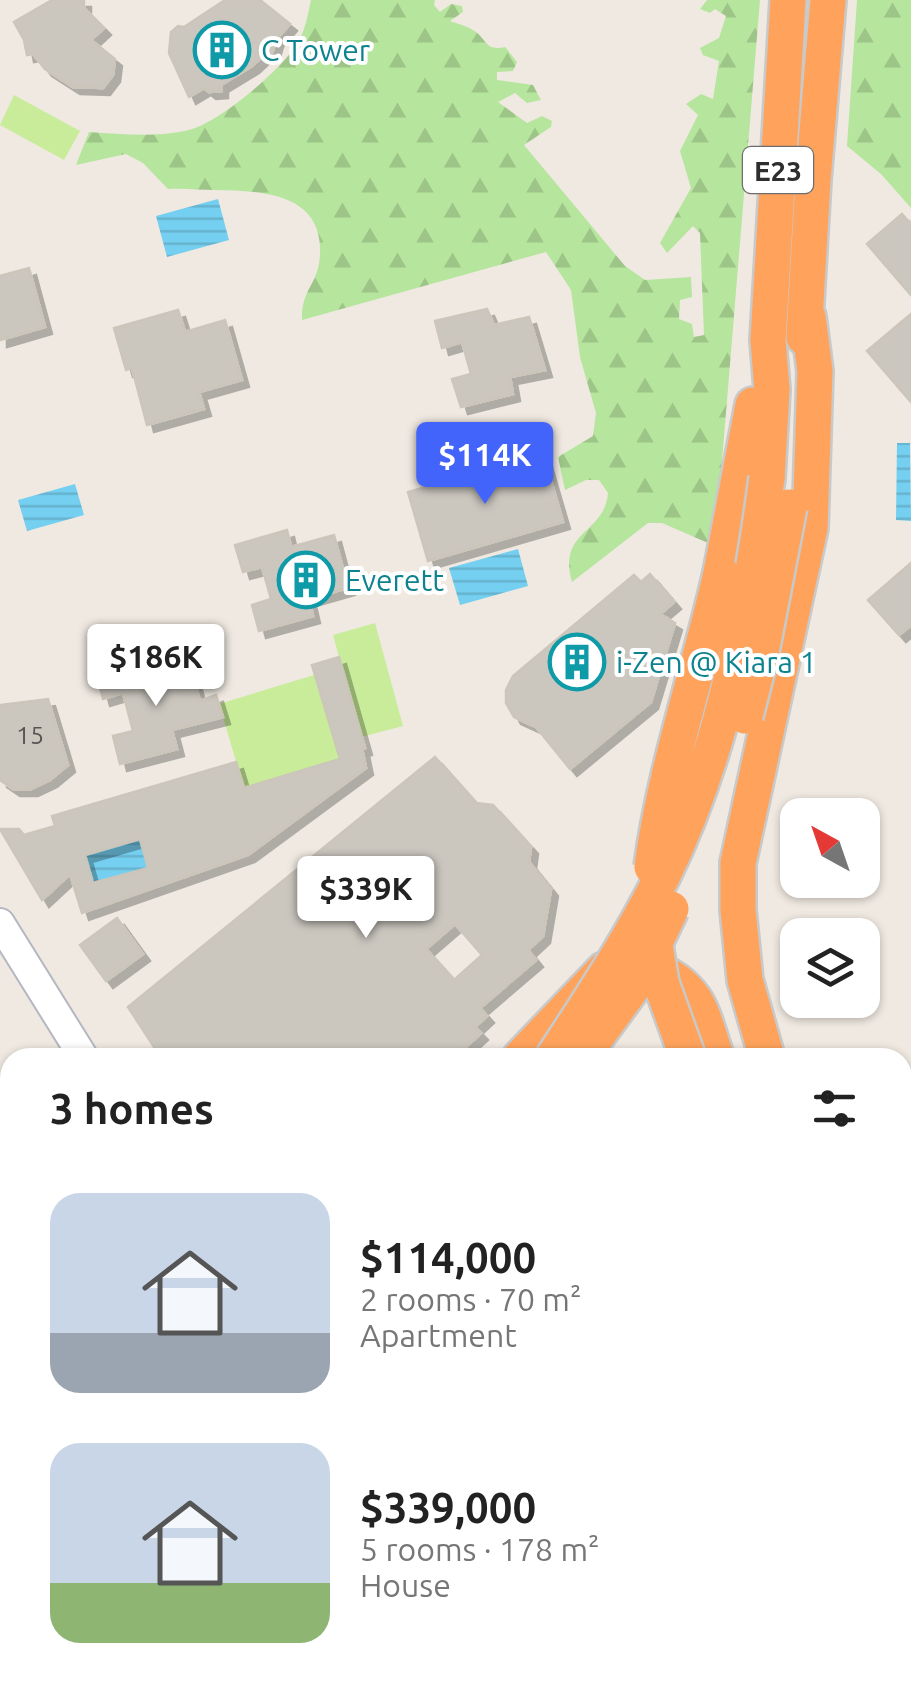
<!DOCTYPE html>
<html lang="en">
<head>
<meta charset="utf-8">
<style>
	body { margin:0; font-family:Ubuntu,sans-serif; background:#f2f2f2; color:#222; height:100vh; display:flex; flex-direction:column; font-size:38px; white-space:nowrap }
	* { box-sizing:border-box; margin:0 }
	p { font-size:32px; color:#767676 }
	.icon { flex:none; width:55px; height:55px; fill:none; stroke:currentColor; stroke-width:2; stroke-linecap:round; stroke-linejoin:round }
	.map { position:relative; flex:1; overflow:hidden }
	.details { position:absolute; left:0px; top:1048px; width:912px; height:642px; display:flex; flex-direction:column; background:#fff; border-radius:30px 30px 0 0; box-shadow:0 2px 8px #0004 }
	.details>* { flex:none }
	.needle { width:65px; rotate:320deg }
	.fabs { position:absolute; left:780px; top:798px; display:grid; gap:20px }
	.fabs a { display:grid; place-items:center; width:100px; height:100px; border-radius:20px; background:#fff; box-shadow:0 2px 8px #0004; font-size:50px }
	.price { position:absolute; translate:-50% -85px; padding:0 22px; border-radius:10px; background:#fff; color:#222; font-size:32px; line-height:65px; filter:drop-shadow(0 2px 5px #0008) }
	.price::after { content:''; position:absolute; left:50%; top:60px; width:30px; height:22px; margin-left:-15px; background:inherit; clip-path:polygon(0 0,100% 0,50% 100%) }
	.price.current { background:#4264fb; color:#fff }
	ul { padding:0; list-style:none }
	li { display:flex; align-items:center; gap:30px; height:250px; padding:0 50px }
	li span { display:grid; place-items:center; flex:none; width:280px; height:200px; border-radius:30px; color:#555 }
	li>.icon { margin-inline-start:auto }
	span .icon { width:120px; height:120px; fill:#fffc; stroke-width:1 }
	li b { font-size:42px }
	h2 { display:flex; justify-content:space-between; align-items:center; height:120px; padding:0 50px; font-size:42px }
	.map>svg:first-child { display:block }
</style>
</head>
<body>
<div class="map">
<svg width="911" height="1688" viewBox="0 0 911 1688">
	<defs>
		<pattern id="forest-firs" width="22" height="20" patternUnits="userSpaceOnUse" patternTransform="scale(2.5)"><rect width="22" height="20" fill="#b6e59e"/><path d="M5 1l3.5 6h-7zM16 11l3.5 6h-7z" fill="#9dc588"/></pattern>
		<pattern id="water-rules" width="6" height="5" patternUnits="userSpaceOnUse" patternTransform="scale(2.5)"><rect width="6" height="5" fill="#75cff0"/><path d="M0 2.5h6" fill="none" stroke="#66b2ce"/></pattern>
		<filter id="shadow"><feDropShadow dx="7" dy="7" stdDeviation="0" flood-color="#0004"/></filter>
	</defs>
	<rect width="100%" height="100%" fill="#efe9e1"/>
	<g fill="url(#forest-firs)">
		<path d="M311 0H435L434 5 440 12 451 4 462 6 463 12 450 21C459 24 469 27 476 32 488 42 486 51 505 47L517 62 513 71 497 72V80L533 85 541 100 527 103 515 93 498 102 527 123 542 116 552 121 551 127 524 145 625 266 645 280 691 277 692 297 680 300 679 319 692 324 694 337 704 335 700 233 693 226 667 253 660 243 691 188 680 151 698 115 686 104 701 94 713 99 719 61 703 55 700 48 719 38 726 16 715 9 710 13 700 9 707 0H760L715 546 662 523H648L572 582C557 530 605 534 608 493L599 480H586L565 490 558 457 593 436 596 413 580 357 571 290 546 252 302 320C301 288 319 285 320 254 323 192 260 191 215 190 199 190 184 188 168 189L143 163 126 154 76 165 89 132C122 134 156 138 189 130 219 123 281 70 297 44 305 32 308 14 311 0Z"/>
		<path d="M857 0H911V208L881 174 847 146Z"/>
	</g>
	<g fill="#c9ec9a">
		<path d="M14 95 80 131 64 160 0 125Z"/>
		<path d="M375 623 403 726 361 737 333 635Z"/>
		<path d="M314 675 340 759 244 788 219 704Z"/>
	</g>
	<g fill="url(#water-rules)">
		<path d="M218 199 229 240 167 257 156 216Z"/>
		<path d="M897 443H910L911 521 896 520Z"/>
		<path d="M75 484 84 515 27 531 18 500Z"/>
		<path d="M518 549 528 586 460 605 449 568Z"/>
		<path d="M140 839 148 868 93 883 85 855Z"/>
	</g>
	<g fill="#cbc7bf" stroke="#cbc5ba" stroke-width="2.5" fill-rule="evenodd" filter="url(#shadow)">
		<path d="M52 0H84V8L104 28 91 40 115 59 113 75 103 88 73 87 45 69 33 54 27 55 24 40 14 22Z"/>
		<path d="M225 0H260L290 24 276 40 272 54 266 53 252 66 221 85V91L209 92 204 88 189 97 169 53 171 32 178 26 184 27Z"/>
		<path d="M902 214 911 224V295L867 244Z"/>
		<path d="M29 268 45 327 0 340V276Z"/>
		<path d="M487 309 494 325 529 317 545 370 510 377 513 394 461 407 452 379 471 374 462 342 442 348 435 321Z"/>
		<path d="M178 310 185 332 225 320 242 380 199 392 204 409 147 425 132 368 126 370 114 328Z"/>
		<path d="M911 314V402L867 351Z"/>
		<path d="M543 453 563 522 428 561 408 492Z"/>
		<path d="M287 530 291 547 334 535 348 588 309 599 313 616 259 631 252 605 271 599 262 567 243 572 235 545Z"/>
		<path d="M911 563V625L899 635 868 600Z"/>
		<path d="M650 574 674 602 660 614 675 623 651 702 570 769 536 727 514 717 506 703V690L513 676 634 575 641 582Z"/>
		<path d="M339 657 365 748 362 749 366 768 248 855 82 913 70 874 42 900 0 829H19L24 835 55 826 52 816 236 762 244 788 340 759 312 665ZM140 839 148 868 93 883 85 855Z"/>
		<path d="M149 663 153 679 191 669 200 701 216 695 223 717 172 730 177 749 120 764 113 736 133 731 123 693 103 699 97 676Z"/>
		<path d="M48 699 68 765 50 780 31 789H13L0 780V705Z"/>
		<path d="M435 757 476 803 493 805 531 847 529 862 551 889 543 936 528 950 536 960 480 1008 487 1016 475 1027 481 1033 454 1058H167L158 1053 128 1007ZM455 924 482 955 454 980 426 949Z"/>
		<path d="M117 918 143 954 106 981 80 945Z"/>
	</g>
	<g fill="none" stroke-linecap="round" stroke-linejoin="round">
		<g stroke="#b4b7c1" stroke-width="22">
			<path id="minor" d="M357 1688 460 1680"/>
		</g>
		<g stroke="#b4b7c1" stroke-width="32">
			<path id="secondary" d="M0 923 84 1058"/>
		</g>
		<g stroke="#c9c9c9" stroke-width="40">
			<g id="motorway">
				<path d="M804 337 813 180 828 0"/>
				<path d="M767 478 772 390 768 340 788 0"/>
				<path d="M721 573 753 405"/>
				<path d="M520 1058 604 970C635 957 674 971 694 999 705 1015 709 1039 717 1058"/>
				<path d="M767 1058 745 980 738 910V863L810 528 815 371 808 317"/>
				<path d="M0 1478 10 1470"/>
				<path d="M0 1521 10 1514"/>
				<path d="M0 1569 10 1561"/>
				<path d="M768 1688 769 1680"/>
				<path d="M805 1688 806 1680"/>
				<path d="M839 1688V1680"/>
				<path d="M867 1688 868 1680"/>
			</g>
		</g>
		<use href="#minor" stroke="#fff" stroke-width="18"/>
		<use href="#secondary" stroke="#fff" stroke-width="28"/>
		<use href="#motorway" stroke="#ffa35c" stroke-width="35"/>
		<g stroke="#c9c9c9" stroke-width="40" stroke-linecap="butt">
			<g id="motorway-bridge">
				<path d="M745 716 760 657 789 507"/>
				<path d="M652 867C665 768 699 671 721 573"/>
				<path d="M654 939 661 983 688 1058"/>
				<path d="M553 1058C592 998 631 939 663 875 723 753 749 612 767 478"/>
				<path d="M581 1058 635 984 671 909"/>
			</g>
		</g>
		<use href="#motorway-bridge" stroke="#ffa35c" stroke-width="35"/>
	</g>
	<defs>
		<g id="building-ring" transform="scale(2.875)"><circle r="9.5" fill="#fff" stroke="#0f9aa8" stroke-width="1.5"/><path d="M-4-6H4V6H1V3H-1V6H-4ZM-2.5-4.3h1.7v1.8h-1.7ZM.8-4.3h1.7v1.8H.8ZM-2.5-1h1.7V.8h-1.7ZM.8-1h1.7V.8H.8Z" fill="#0f9aa8"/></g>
	</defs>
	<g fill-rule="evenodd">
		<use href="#building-ring" x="222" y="50"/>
		<use href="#building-ring" x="306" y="580"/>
		<use href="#building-ring" x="577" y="662"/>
	</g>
	<g text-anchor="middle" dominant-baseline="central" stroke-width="8" stroke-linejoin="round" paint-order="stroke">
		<g font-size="25" fill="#555452">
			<text x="30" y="735">15</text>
		</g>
		<rect fill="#fff" stroke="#6d6d6d" stroke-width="2.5" x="743" y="147" width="70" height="46" rx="8"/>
		<g font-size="28" font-weight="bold" fill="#2e2e2e">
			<text x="778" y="170">E23</text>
		</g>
		<g font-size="30" fill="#0d838f" stroke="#fff" text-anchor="start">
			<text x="261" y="50">C Tower</text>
			<text x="345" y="580">Everett</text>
			<text x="616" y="662">i-Zen @ Kiara 1</text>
		</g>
	</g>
</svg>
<div class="fabs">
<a><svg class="needle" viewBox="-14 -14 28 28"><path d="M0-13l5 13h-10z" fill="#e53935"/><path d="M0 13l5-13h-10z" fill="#767676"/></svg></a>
<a><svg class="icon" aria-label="layers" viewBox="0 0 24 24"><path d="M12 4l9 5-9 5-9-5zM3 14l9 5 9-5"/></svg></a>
</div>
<b class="price current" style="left:485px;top:507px">$114K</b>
<b class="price" style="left:156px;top:709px">$186K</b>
<b class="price" style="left:366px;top:941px">$339K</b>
<section class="details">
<h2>3 homes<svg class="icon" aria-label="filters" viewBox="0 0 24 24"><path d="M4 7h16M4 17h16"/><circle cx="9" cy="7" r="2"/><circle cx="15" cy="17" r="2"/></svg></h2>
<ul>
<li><span style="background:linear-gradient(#c9d6e8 70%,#9aa5b1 0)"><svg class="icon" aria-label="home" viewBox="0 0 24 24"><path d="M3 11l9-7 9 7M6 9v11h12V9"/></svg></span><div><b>$114,000</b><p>2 rooms · 70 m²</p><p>Apartment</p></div></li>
<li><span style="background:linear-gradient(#c9d6e8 70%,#8fb573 0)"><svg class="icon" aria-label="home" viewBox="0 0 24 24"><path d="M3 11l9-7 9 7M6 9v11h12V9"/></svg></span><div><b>$339,000</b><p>5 rooms · 178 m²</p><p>House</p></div></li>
</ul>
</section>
</div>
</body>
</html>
